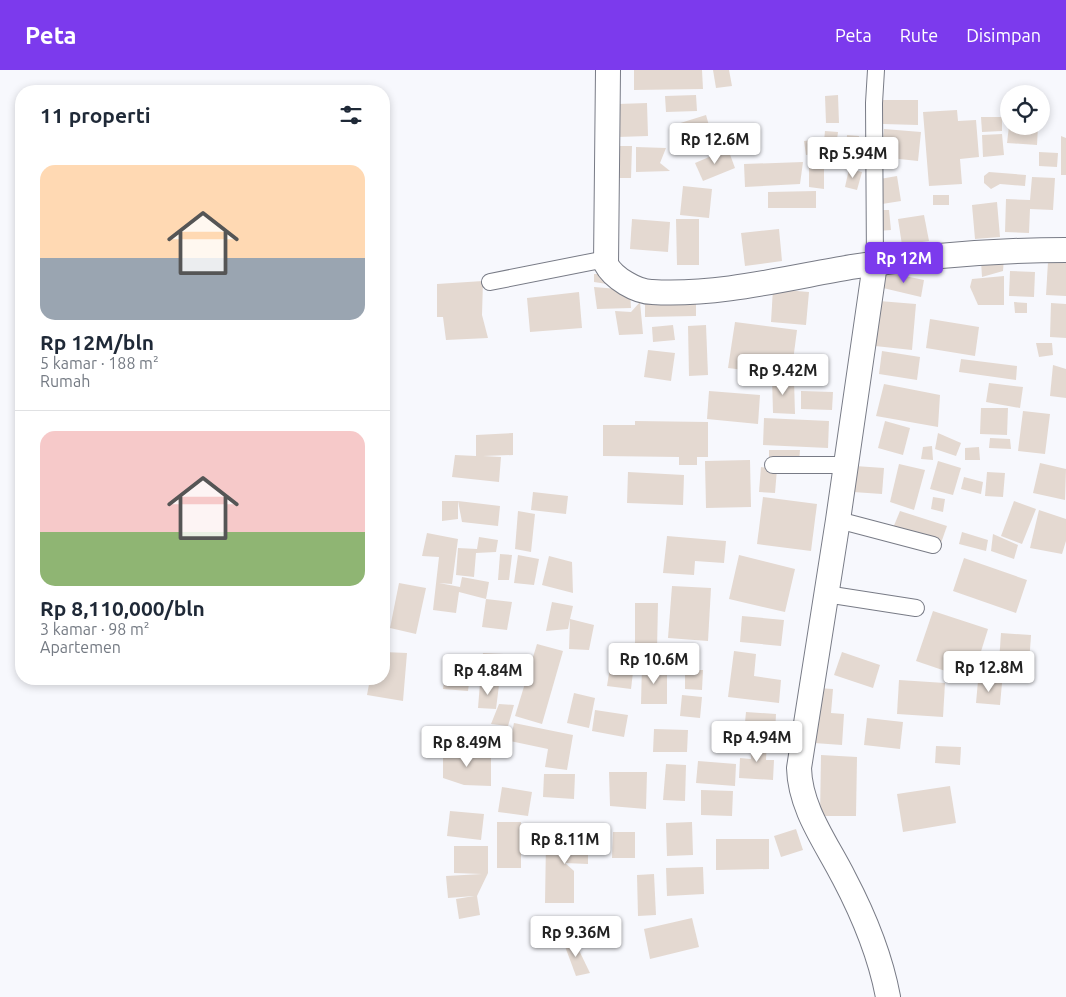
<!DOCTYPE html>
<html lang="id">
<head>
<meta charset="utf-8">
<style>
	body { margin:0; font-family:Ubuntu,sans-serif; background:#f2f2f3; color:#1f2937; height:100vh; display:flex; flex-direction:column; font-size:19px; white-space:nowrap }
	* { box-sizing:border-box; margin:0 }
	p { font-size:16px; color:#747a83 }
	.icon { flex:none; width:28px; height:28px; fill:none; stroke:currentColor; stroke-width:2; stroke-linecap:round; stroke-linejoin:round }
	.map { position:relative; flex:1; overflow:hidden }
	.side { position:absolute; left:15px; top:15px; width:375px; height:600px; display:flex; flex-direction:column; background:#fff; border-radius:20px; box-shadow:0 2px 8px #0003 }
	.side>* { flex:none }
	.fabs { position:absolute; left:1000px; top:15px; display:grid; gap:10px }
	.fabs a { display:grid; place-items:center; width:50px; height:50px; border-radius:50%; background:#fff; box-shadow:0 2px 8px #0003; font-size:25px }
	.price { position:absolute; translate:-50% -42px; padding:0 11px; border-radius:5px; background:#fff; color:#222; font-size:16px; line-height:32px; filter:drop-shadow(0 1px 2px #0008) }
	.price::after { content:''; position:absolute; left:50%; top:30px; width:15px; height:11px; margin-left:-8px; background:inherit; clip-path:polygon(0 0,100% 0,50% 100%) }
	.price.on { background:#7c3aed; color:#fff }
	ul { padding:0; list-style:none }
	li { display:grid; align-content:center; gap:10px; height:265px; padding:0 25px }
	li+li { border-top:1px solid #e0e1e3 }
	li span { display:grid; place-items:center; height:155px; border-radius:15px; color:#555 }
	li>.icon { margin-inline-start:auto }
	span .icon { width:90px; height:90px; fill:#fffc; stroke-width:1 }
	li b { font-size:21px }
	h2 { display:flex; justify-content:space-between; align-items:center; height:60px; padding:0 25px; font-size:21px }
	header { display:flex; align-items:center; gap:30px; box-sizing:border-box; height:70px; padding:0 25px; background:#7c3aed; color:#fff }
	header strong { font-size:24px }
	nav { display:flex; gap:28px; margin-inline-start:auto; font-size:18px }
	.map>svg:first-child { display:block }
</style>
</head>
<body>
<header>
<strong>Peta</strong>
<nav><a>Peta</a><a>Rute</a><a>Disimpan</a></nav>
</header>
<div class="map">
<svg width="1066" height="927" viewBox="0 0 1066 927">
	<rect width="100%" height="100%" fill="#f7f8fd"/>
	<g fill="#e4d9d1">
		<path d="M634 0H702L703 19 634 20Z"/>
		<path d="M713 0H729L732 16 716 18Z"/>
		<path d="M696 25 697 41 666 42 665 26Z"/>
		<path d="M838 25 839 53H826L825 26Z"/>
		<path d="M883 30H918V55L883 54Z"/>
		<path d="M647 33 648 66 618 67V34Z"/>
		<path d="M957 40 958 51 976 50 979 87 960 89 962 114 929 116 923 42Z"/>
		<path d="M706 45 714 73 682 82 674 55Z"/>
		<path d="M981 47H1002V61L982 62Z"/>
		<path d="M1009 56H1038L1037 75 1007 73Z"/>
		<path d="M884 59 921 62 918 91 881 87Z"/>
		<path d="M825 61 838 62 834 92 822 91Z"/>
		<path d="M1002 64 1004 85 983 87 982 65Z"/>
		<path d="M847 65 859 66 857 93 846 92Z"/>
		<path d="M1061 66 1066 68V105H1061Z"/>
		<path d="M819 69 820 74 814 75 815 84 806 85 804 71Z"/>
		<path d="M612 76H632L631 108H613Z"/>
		<path d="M636 77 666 78 660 93 670 101 636 102Z"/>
		<path d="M728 79 735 98 703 111 695 93Z"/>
		<path d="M1039 82 1058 83 1057 97 1039 96Z"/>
		<path d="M803 92 800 114 745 117 744 94Z"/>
		<path d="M809 94 824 95V119L809 117Z"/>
		<path d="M849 99 862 102 857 120 845 117Z"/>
		<path d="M989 102 1026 105 1025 116 1000 114 991 119 984 113V106Z"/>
		<path d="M897 106 901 131 882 134 880 109Z"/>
		<path d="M1032 107 1055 108 1053 140 1030 139 1029 163 1005 162 1006 129 1030 130Z"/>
		<path d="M683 116 712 119 709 148 680 145Z"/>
		<path d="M816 121V138H768V122Z"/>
		<rect x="933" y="125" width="16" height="10"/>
		<path d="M997 132 1000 167 975 169 972 135Z"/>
		<path d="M878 140H889L891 160 878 161Z"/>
		<path d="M924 145 929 171 902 175 898 149Z"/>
		<path d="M632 149 670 152 668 182 630 179Z"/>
		<path d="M676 149H699V195H677Z"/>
		<path d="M779 159 782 191 745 196 741 163Z"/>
		<path d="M1004 188 1003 201 982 207 981 191Z"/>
		<path d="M1066 190V226L1046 225 1048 192Z"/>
		<path d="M1010 201 1035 202 1034 227 1009 226Z"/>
		<path d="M886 202 924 210 921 227 883 218Z"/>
		<path d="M594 204H606L607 214 594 212Z"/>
		<path d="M1004 206V235H978L970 217 972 209Z"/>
		<path d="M483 211 482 245 488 268 446 270 443 247H437V214Z"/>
		<path d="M594 217 630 220 631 238 597 239Z"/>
		<path d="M773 219 809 222 806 255 771 252Z"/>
		<path d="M579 222 582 258 530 262 527 228Z"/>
		<path d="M879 231 916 234 912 280 875 276Z"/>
		<path d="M640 232 643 264 619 265 615 241 631 242Z"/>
		<path d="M696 232V246L645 247V234Z"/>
		<path d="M1014 232 1027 233V243H1015Z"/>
		<path d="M1051 233 1066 234V268L1050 267Z"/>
		<path d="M930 249 979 257 975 286 926 278Z"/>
		<path d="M735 252 797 260 791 306 728 298Z"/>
		<path d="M673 255 675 270 653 272 652 257Z"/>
		<path d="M706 255 708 305 689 306 688 256Z"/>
		<path d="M1036 273H1052L1053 285 1039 287Z"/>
		<path d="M648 280 675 283 671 311 644 307Z"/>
		<path d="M882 281 920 287 917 310 879 304Z"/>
		<path d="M961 289 1017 296 1016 310 959 302Z"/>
		<path d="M1053 295 1066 299V328L1050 326Z"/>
		<path d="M772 307 794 310 795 344 773 343Z"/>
		<path d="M989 313 1023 317 1020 338 986 332Z"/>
		<path d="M884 314 940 325 938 357 876 346Z"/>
		<path d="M709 321 760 325 758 354 707 349Z"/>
		<path d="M801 321 833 322 832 340 801 339Z"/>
		<path d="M981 338H1008L1007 365 980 364Z"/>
		<path d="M1023 341 1050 344 1045 384 1018 381Z"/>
		<path d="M764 348 829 351 828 378 763 375Z"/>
		<path d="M635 351 708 352V387H697V395H679V387L603 386V355H635Z"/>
		<path d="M885 351 910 358 903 385 878 378Z"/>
		<path d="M513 363V385L483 386 501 387 499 412 452 407 455 385 476 386V365Z"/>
		<path d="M938 363 961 373 956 386 935 379Z"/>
		<path d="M990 368 1010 369 1011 379 989 378Z"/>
		<path d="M932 376 933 390 921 389 923 377Z"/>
		<path d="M979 377 980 390H965V378Z"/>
		<path d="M769 380H800L799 392H769Z"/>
		<path d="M750 390 751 437 706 438 705 391Z"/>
		<path d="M938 391 961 398 953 425 930 419Z"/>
		<path d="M1040 393 1066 399 1065 430 1033 423Z"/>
		<path d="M899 394 925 400 914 440 890 432Z"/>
		<path d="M855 396 884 398 882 424 853 422Z"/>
		<path d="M761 397 777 399 775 423 759 422Z"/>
		<path d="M628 402 684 405 683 435 627 433Z"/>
		<path d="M987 402 1005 403 1003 427 985 426Z"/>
		<path d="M964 407 983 412 981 424 961 419Z"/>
		<path d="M533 422 568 426 566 444 531 440Z"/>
		<path d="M763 427 817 434 811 481 757 474Z"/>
		<path d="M933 427 945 429 943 442 931 439Z"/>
		<path d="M442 431H458V449L442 451Z"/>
		<path d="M458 431 500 436 498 456 462 452Z"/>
		<path d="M1014 431 1036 439 1022 474 1001 466Z"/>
		<path d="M1039 440 1066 449V471L1062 484 1030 478Z"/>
		<path d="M518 441 535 444 531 482 515 479Z"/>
		<path d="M900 441 947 456 941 473 893 458Z"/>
		<path d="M962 462 988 470 986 481 959 474Z"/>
		<path d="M427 463 458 469 452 514 439 513 460 517 462 507 489 512 486 529 459 522 456 543 433 540 439 487 422 486Z"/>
		<path d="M993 464 1018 475 1014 489 991 481Z"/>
		<path d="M667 466 726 471 724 493 695 491 694 505 663 503Z"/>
		<path d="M479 467 498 470 496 482 476 483 474 507 456 505 458 478 477 479Z"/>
		<path d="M500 484 512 485 509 510H498Z"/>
		<path d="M518 485 539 489 534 515 514 513Z"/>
		<path d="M739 485 795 499 785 542 729 529Z"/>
		<path d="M549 486 572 492 573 523 542 515Z"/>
		<path d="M964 488 1027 510 1016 543 953 521Z"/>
		<path d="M399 513 426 518 416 564 390 558Z"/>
		<path d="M672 516 711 518 708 571 668 568Z"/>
		<path d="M486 529 512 532 507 560 482 557Z"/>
		<path d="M552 532 573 536 570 549 594 555 589 580 569 579 570 549 568 559 546 561Z"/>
		<path d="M635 533H658L657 580H635Z"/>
		<path d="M933 541 988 559 972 610 916 591Z"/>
		<path d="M742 546 784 550 781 576 740 572Z"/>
		<path d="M1001 563 1031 565 1029 595 999 592Z"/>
		<path d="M537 574 563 581 542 654 515 646Z"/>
		<rect x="683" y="577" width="16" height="17"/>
		<path d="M734 581 756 584 754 606 781 610 779 633 728 627Z"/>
		<path d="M384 582 407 583 403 631 367 625 370 609 380 611 381 609H384Z"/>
		<path d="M842 582 880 595 873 618 834 605Z"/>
		<path d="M483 583 504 584 501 612 480 609Z"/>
		<path d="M447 589 472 591 468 621 443 619Z"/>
		<path d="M611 591 634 594 631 619 607 616Z"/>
		<path d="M642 595H667V634H641Z"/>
		<path d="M685 600H703L702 620 685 619Z"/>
		<path d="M899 610 945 613 943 647 897 644Z"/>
		<path d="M978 611 1002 613 1000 635 976 633Z"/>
		<path d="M480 613 499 615 496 639 478 638Z"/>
		<path d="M817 618 833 619 831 643 844 644 842 675 814 673Z"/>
		<path d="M574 623 595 628 589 658 567 653Z"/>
		<path d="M682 625 702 627 700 648 680 646Z"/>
		<path d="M499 634 514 635 508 656 491 654Z"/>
		<path d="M595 640 628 645 624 667 592 661Z"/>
		<path d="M746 642 776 644 775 665 744 663Z"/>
		<path d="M867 648 903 652 900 679 864 675Z"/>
		<path d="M716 652H729V662L717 663Z"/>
		<path d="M514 653 573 665 567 700 545 697 548 679 510 671Z"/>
		<path d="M654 659 688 660 687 682H653Z"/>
		<path d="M750 670H767L766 690H774L773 710 739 708 740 688 751 689Z"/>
		<path d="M936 676 961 677 960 695 935 693Z"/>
		<path d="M443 678 464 684H491V716L464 715 443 708Z"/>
		<path d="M821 685 857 687 856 746H820Z"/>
		<path d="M698 691 736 694 735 716 696 713Z"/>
		<path d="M666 694 686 695 685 731 663 730Z"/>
		<path d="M609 702H647L646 739 610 736Z"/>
		<path d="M544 704H575L574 729 543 727Z"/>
		<path d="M950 716 956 753 903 762 897 724Z"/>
		<path d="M502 717 532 722 528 746 498 742Z"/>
		<path d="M701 720 733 721 732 746 701 745Z"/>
		<path d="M450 741 484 744 481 770 447 766Z"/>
		<rect x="497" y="752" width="24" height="46"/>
		<path d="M692 752 693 785 667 786 666 753Z"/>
		<path d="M566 757 588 758V794L565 793 574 801V833H545L546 771H565Z"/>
		<path d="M796 759 803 780 781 787 774 766Z"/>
		<path d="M613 762H635V788H612Z"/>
		<path d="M716 769H769V799L716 800Z"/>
		<path d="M454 776H488V803L477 826 480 845 459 849 456 829 474 826 448 828 446 806 482 804 454 803Z"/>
		<path d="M703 797 704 824 667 826 666 798Z"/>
		<path d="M654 804 656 845 638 846 637 805Z"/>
		<path d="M692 848 699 877 650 889 644 859Z"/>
		<path d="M574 870 590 903 576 906 563 871Z"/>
	</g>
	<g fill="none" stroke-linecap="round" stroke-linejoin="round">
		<g stroke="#787b86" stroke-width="18">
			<g id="street">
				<path d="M875 194 874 33 876 0"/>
				<path d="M490 212 606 189"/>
				<path d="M773 395H846"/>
				<path d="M838 450 933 475"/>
				<path d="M826 524 916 538"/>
			</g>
		</g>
		<g stroke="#787b86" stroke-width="26">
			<g id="secondary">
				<path d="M608 0 606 194C613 208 637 222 652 222 717 226 787 208 851 197 922 186 994 180 1066 180"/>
				<path d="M875 194 838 450 799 698C800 739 827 774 844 808 864 846 880 884 888 927"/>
			</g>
		</g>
		<use href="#street" stroke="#fff" stroke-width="16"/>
		<use href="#secondary" stroke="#fff" stroke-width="24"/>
	</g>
</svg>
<div class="fabs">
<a><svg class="icon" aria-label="locate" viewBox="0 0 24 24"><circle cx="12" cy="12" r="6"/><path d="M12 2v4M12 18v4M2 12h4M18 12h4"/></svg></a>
</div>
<b class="price" style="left:715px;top:95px">Rp 12.6M</b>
<b class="price" style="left:853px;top:109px">Rp 5.94M</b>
<b class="price on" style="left:904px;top:214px">Rp 12M</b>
<b class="price" style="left:783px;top:326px">Rp 9.42M</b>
<b class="price" style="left:654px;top:615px">Rp 10.6M</b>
<b class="price" style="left:989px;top:623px">Rp 12.8M</b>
<b class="price" style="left:488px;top:626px">Rp 4.84M</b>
<b class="price" style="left:757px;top:693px">Rp 4.94M</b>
<b class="price" style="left:467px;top:698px">Rp 8.49M</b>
<b class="price" style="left:565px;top:795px">Rp 8.11M</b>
<b class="price" style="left:576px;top:888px">Rp 9.36M</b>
<section class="side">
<h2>11 properti<svg class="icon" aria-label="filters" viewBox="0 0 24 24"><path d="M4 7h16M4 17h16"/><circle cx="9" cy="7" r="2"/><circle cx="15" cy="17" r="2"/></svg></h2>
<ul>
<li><span style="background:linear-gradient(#ffd9b3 60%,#9aa5b1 0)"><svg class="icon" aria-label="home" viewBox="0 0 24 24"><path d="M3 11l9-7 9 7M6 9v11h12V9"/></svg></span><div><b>Rp 12M/bln</b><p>5 kamar · 188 m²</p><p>Rumah</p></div></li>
<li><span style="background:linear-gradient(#f6c9c9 65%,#8fb573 0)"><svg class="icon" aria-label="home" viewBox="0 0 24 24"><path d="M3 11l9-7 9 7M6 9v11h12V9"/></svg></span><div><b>Rp 8,110,000/bln</b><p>3 kamar · 98 m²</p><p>Apartemen</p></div></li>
</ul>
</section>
</div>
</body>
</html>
